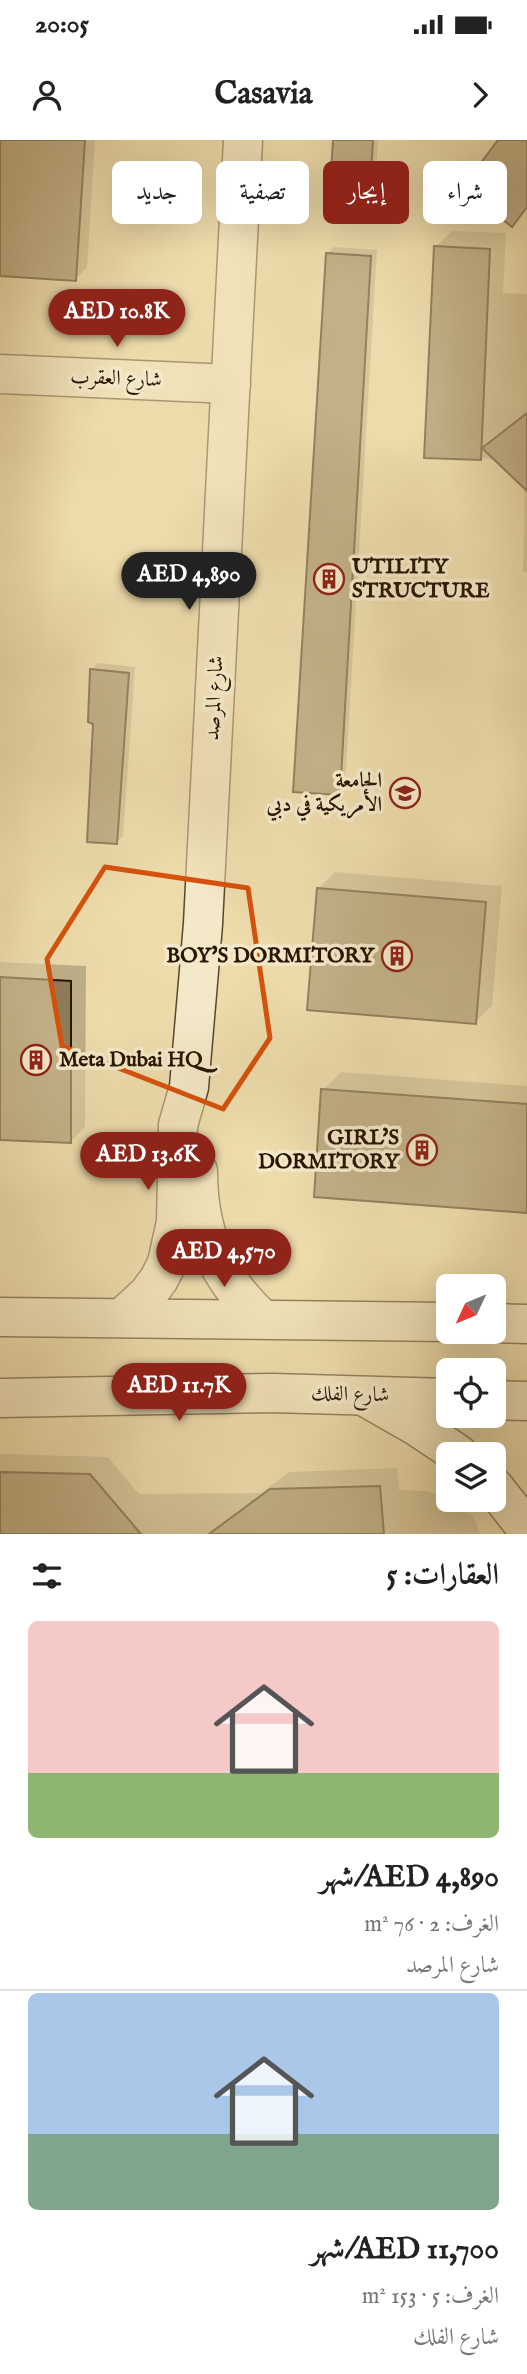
<!DOCTYPE html>
<html lang="ar">
<head>
<meta charset="utf-8">
<style>
	body { margin:0; font-family:"IM FELL English",Amiri,serif; background:#f6f6f6; color:#222; direction:rtl; height:100vh; display:flex; flex-direction:column; font-size:26px; white-space:nowrap }
	* { box-sizing:border-box; margin:0 }
	p { font-size:23px; color:#767676 }
	.icon { flex:none; width:38px; height:38px; fill:none; stroke:currentColor; stroke-width:2; stroke-linecap:round; stroke-linejoin:round }
	.map { position:relative; height:1394px; overflow:hidden; direction:ltr }
	.panel { display:flex; flex-direction:column; background:#fff; flex:1 }
	.panel>* { flex:none }
	.guide { position:absolute; left:21px; top:21px; width:486px; height:63px; direction:rtl; display:flex; gap:14px }
	.needle { width:46px; rotate:226deg }
	.tools { position:absolute; left:436px; top:1134px; display:grid; gap:14px }
	.tools a { display:grid; place-items:center; width:70px; height:70px; border-radius:10px; background:#fff; box-shadow:0 7px 28px #0002; font-size:35px }
	.price { position:absolute; translate:-50% -60px; padding:0 16px; border-radius:24px; background:#8f2418; color:#fff; font-size:23px; line-height:46px; filter:drop-shadow(0 2px 4px #0008) }
	.price::after { content:''; position:absolute; left:50%; top:42px; width:21px; height:16px; margin-left:-10px; background:inherit; clip-path:polygon(0 0,100% 0,50% 100%) }
	.price.current { background:#222; color:#fff }
	ul { padding:0; list-style:none }
	li { display:grid; align-content:center; gap:14px; height:371px; padding:0 28px }
	li+li { border-top:2px solid #e0e0e0 }
	li span { display:grid; place-items:center; height:217px; border-radius:10px; color:#555 }
	li>.icon { margin-inline-start:auto }
	span .icon { width:126px; height:126px; fill:#fffc; stroke-width:1 }
	li b { font-size:30px }
	h2 { display:flex; justify-content:space-between; align-items:center; height:84px; padding:0 28px; font-size:30px }
	.tag { padding:0 24px; border-radius:10px; background:#fff; box-shadow:0 7px 28px #0002; font-size:24px; line-height:63px }
	.tag.current { background:#8f2418; color:#fff }
	.status { display:flex; justify-content:space-between; align-items:center; height:49px; padding:0 35px; background:#fff; direction:ltr }
	.status svg { height:19px; fill:currentColor }
	header { display:flex; justify-content:space-between; align-items:center; height:91px; padding:0 28px; background:#fff; font-size:32px; font-weight:700 }
	.map>svg:first-child { display:block }
</style>
</head>
<body>
<div class="status"><b>20:05</b><svg viewBox="0 0 49 12"><path d="M0 12V9h3v3zM5 12V6h3v6zM10 12V3h3v9zM15 12V0h3v12zM26 1h20v11H26zM47 4h2v5h-2z"/></svg></div>
<header><svg class="icon" aria-label="forward" viewBox="0 0 24 24"><path d="M9 5l7 7-7 7"/></svg>Casavia<svg class="icon" aria-label="person" viewBox="0 0 24 24"><circle cx="12" cy="8" r="4"/><path d="M4 21q1-7 8-7t8 7"/></svg></header>
<div class="map">
<svg width="527" height="1394" viewBox="0 0 527 1394">
	<rect width="100%" height="100%" fill="#eddbab"/>
	<filter id="stains"><feTurbulence type="fractalNoise" baseFrequency=".00286" numOctaves="4"/><feColorMatrix values="0 0 0 0 .2 0 0 0 0 .09 0 0 0 0 .02 0 0 0 .5 -.17"/></filter>
	<radialGradient id="worn" r=".72"><stop offset=".6" stop-color="#630" stop-opacity="0"/><stop offset="1" stop-color="#630" stop-opacity=".3"/></radialGradient>
	<g fill="#0003">
		<path d="M0 0H95L87 128 75 139 0 134Z"/>
		<path d="M335 0H378L376 42 369 48Z"/>
		<path d="M452 91 506 93 503 153 527 154V432H523L525 347 496 319 426 316 435 107Z"/>
		<path d="M334 107 377 110 345 647 339 653 328 113Z"/>
		<path d="M98 523 135 527 123 696 117 702 92 529Z"/>
		<path d="M335 732 502 746 492 865 476 882 319 748Z"/>
		<path d="M0 822 86 826 85 987 70 1002 0 998Z"/>
		<path d="M341 932 527 946V1071L323 950Z"/>
		<path d="M0 1314 108 1317 139 1354 261 1353 289 1332 397 1328 399 1350 427 1351 452 1360 474 1378 481 1394H0Z"/>
	</g>
	<g fill="#8f7c59" stroke="#291500" stroke-width="2">
		<path d="M0 0H85L76 141 0 136Z"/>
		<path d="M333 0H373L370 50 330 49Z"/>
		<path d="M498 0H527V67L512 87 462 48Z"/>
		<path d="M434 106 490 109 481 320 424 318Z"/>
		<path d="M326 113 371 116 340 655 293 652Z"/>
		<path d="M527 273V351L482 308Z"/>
		<path d="M90 529 129 533 117 704 87 702 93 584 88 582Z"/>
		<path d="M317 748 486 762 476 884 307 870Z"/>
		<path d="M0 837 71 841V1003L0 1000Z"/>
		<path d="M321 949 527 964V1073L314 1057Z"/>
		<path d="M0 1332 90 1334 141 1394H0Z"/>
		<path d="M380 1346 384 1394H209L270 1349Z"/>
	</g>
	<g fill="none" stroke-linecap="round" stroke-linejoin="round">
		<g stroke="#5a462b" stroke-width="41">
			<g id="street">
				<path d="M0 234 231 244"/>
				<path d="M198 1031C198 1093 217 1137 262 1179"/>
				<path d="M122 1178 148 1154 159 1139 167 1123 176 1082 178 985 189 947 203 784 243 0"/>
			</g>
		</g>
		<g stroke="#291500" stroke-width="41">
			<g id="secondary">
				<path d="M0 1177 448 1182"/>
				<path d="M494 1183 527 1184"/>
				<path d="M0 1258 273 1253 448 1258"/>
				<path d="M367 1258 416 1286 458 1314"/>
				<path d="M494 1260 527 1261"/>
				<path d="M494 1347 527 1389"/>
			</g>
		</g>
		<use href="#street" stroke="#f3e8c8" stroke-width="38"/>
		<use href="#secondary" stroke="#f3e8c8" stroke-width="38"/>
	</g>
	<path d="M0 0H527V1394H0ZM105 727 248 748 270 898 223 969 62 906 47 819Z" fill="#eddbab" fill-opacity=".55" fill-rule="evenodd"/>
	<path fill="none" stroke="#d5520b" stroke-width="5" stroke-linejoin="round" d="M105 727 248 748 270 898 223 969 62 906 47 819Z"/>
	<defs>
		<g id="building-ring" transform="scale(1.575)"><circle r="9.5" fill="#f3e8c8" stroke="#8f2418" stroke-width="1.5"/><path d="M-4-6H4V6H1V3H-1V6H-4ZM-2.5-4.3h1.7v1.8h-1.7ZM.8-4.3h1.7v1.8H.8ZM-2.5-1h1.7V.8h-1.7ZM.8-1h1.7V.8H.8Z" fill="#8f2418"/></g>
		<g id="university-ring" transform="scale(1.575)"><circle r="9.5" fill="#f3e8c8" stroke="#8f2418" stroke-width="1.5"/><path d="M0-5L7-2L0 1L-7-2ZM-4 1L0 2.5L4 1V4Q0 6-4 4Z" fill="#8f2418"/></g>
	</defs>
	<g fill-rule="evenodd">
		<use href="#building-ring" x="329" y="439"/>
		<use href="#university-ring" x="405" y="653"/>
		<use href="#building-ring" x="397" y="816"/>
		<use href="#building-ring" x="36" y="920"/>
		<use href="#building-ring" x="422" y="1010"/>
	</g>
	<g text-anchor="middle" dominant-baseline="central" stroke-width="7" stroke-linejoin="round" paint-order="stroke">
		<g font-size="21" fill="#291500" stroke="#f3e8c8">
			<text transform="translate(116 239) rotate(2)">شارع العقرب</text>
			<text transform="translate(215 558) rotate(-87)">شارع المرصد</text>
			<text transform="translate(350 1255) rotate(1)">شارع الفلك</text>
		</g>
		<g font-size="21" font-weight="bold" fill="#291500" stroke="#f3e8c8" text-anchor="end">
			<text x="352" y="427" text-anchor="start">UTILITY<tspan x="352" dy="24">STRUCTURE</tspan></text>
			<text x="382" y="641">الجامعة<tspan x="382" dy="24">الأمريكية في دبي</tspan></text>
			<text x="374" y="816">BOY'S DORMITORY</text>
			<text x="59" y="920" text-anchor="start">Meta Dubai HQ</text>
			<text x="399" y="998">GIRL'S<tspan x="399" dy="24">DORMITORY</tspan></text>
		</g>
	</g>
	<rect width="100%" height="100%" filter="url(#stains)"/>
	<rect width="100%" height="100%" fill="url(#worn)"/>
</svg>
<div class="tools">
<a><svg class="needle" viewBox="-14 -14 28 28"><path d="M0-13l5 13h-10z" fill="#e53935"/><path d="M0 13l5-13h-10z" fill="#767676"/></svg></a>
<a><svg class="icon" aria-label="locate" viewBox="0 0 24 24"><circle cx="12" cy="12" r="6"/><path d="M12 2v4M12 18v4M2 12h4M18 12h4"/></svg></a>
<a><svg class="icon" aria-label="layers" viewBox="0 0 24 24"><path d="M12 4l9 5-9 5-9-5zM3 14l9 5 9-5"/></svg></a>
</div>
<b class="price" style="left:117px;top:209px">AED 10.8K</b>
<b class="price current" style="left:189px;top:472px">AED 4,890</b>
<b class="price" style="left:148px;top:1052px">AED 13.6K</b>
<b class="price" style="left:224px;top:1149px">AED 4,570</b>
<b class="price" style="left:179px;top:1283px">AED 11.7K</b>
<div class="guide">
<a class="tag">شراء</a>
<a class="tag current">إيجار</a>
<a class="tag">تصفية</a>
<a class="tag">جديد</a>
</div>
</div>
<section class="panel">
<h2>العقارات: 5<svg class="icon" aria-label="filters" viewBox="0 0 24 24"><path d="M4 7h16M4 17h16"/><circle cx="9" cy="7" r="2"/><circle cx="15" cy="17" r="2"/></svg></h2>
<ul>
<li><span style="background:linear-gradient(#f6c9c9 70%,#8fb573 0)"><svg class="icon" aria-label="home" viewBox="0 0 24 24"><path d="M3 11l9-7 9 7M6 9v11h12V9"/></svg></span><div><b>AED 4,890/شهر</b><p>الغرف: 2 · 76 m²</p><p>شارع المرصد</p></div></li>
<li><span style="background:linear-gradient(#a9c7e8 65%,#7fa58c 0)"><svg class="icon" aria-label="home" viewBox="0 0 24 24"><path d="M3 11l9-7 9 7M6 9v11h12V9"/></svg></span><div><b>AED 11,700/شهر</b><p>الغرف: 5 · 153 m²</p><p>شارع الفلك</p></div></li>
</ul>
</section>
</body>
</html>
